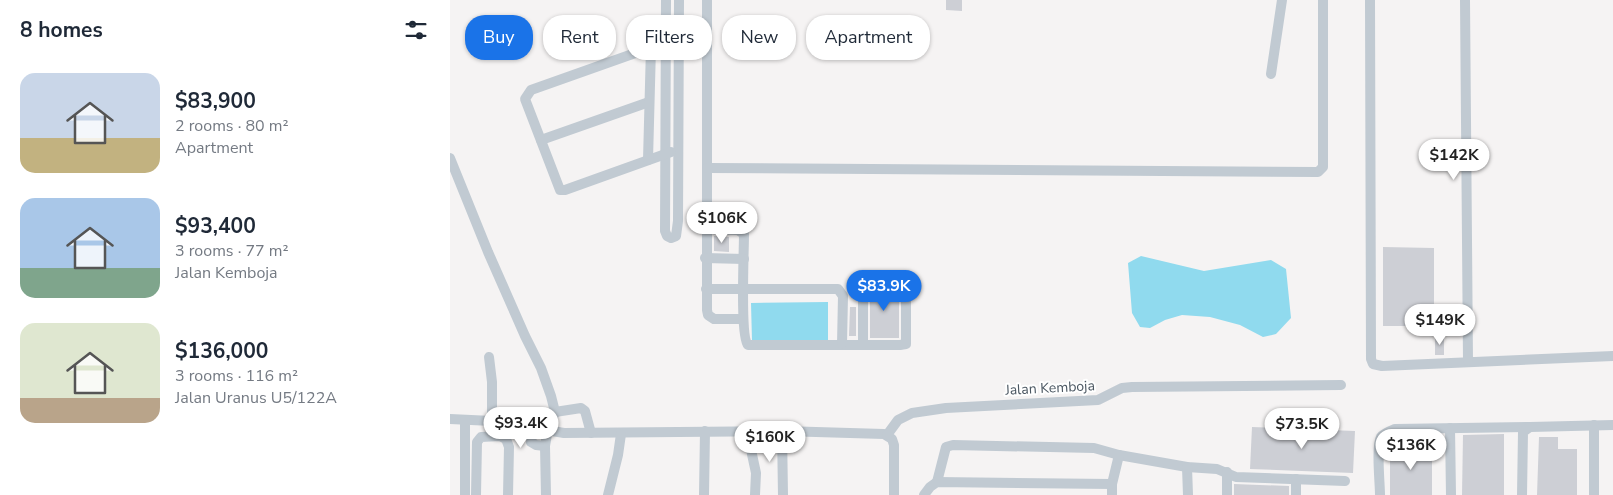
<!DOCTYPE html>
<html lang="en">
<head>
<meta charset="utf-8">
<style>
	body { margin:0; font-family:"Nunito Sans",sans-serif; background:#f2f2f3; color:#1f2937; height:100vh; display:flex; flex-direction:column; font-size:19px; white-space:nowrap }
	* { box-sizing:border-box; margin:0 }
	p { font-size:16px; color:#747a83 }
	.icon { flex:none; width:28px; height:28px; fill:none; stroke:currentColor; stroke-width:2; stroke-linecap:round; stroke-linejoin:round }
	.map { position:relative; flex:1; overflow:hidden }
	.drawer { display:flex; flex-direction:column; background:#fff; width:450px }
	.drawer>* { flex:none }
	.hud { position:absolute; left:15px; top:15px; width:475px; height:45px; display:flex; gap:10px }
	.price { position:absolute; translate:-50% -42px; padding:0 11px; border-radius:18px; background:#fff; color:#222; font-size:16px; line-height:32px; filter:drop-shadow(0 1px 2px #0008) }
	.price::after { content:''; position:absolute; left:50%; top:30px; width:15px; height:11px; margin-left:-8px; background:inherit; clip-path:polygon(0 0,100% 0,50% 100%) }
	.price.current { background:#1a73e8; color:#fff }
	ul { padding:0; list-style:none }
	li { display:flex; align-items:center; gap:15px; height:125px; padding:0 20px }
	li span { display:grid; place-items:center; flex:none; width:140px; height:100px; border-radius:15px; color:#555 }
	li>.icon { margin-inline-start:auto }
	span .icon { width:60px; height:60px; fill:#fffc; stroke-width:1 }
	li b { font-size:21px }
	h2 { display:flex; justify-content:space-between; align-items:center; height:60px; padding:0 20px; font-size:21px }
	.tag { padding:0 18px; border-radius:20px; background:#fff; box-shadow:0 1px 4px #0004; font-size:18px; line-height:45px }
	.tag.current { background:#1a73e8; color:#fff }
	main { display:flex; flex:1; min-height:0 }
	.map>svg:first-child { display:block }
</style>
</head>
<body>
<main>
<section class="drawer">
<h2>8 homes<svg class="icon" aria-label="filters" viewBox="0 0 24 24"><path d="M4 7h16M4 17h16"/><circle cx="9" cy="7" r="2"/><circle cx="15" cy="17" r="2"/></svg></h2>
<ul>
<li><span style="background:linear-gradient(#c9d6e8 65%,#c2b280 0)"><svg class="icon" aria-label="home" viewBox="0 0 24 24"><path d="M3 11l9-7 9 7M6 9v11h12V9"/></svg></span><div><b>$83,900</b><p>2 rooms · 80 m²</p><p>Apartment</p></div></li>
<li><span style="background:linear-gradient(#a9c7e8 70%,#7fa58c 0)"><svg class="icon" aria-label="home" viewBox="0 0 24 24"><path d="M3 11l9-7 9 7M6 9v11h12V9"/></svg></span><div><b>$93,400</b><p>3 rooms · 77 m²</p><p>Jalan Kemboja</p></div></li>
<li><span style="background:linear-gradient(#dfe7d0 75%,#b9a48a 0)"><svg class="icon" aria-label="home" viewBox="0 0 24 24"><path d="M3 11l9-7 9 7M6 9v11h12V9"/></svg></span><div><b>$136,000</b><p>3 rooms · 116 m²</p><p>Jalan Uranus U5/122A</p></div></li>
</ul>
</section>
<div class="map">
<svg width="1163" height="495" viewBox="0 0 1163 495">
	<rect width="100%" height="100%" fill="#f5f3f3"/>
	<g fill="#90daee">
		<path d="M691 256 754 271 821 260 836 269 841 318 826 334 813 337 790 325 760 317 732 315 715 320 700 328 690 327 682 313 678 263Z"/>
		<path d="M378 302V341H302L301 303Z"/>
	</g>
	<g fill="#cdcfd5">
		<path d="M496 0H512V11L496 10Z"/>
		<path d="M264 236 279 237V252L264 251Z"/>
		<path d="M933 247 984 248V326H933Z"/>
		<rect x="420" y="285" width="29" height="53"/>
		<path d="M400 307H406V336H399Z"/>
		<rect x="985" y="338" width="9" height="17"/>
		<path d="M802 427 905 431 903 473 800 469Z"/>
		<path d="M1054 434V495H1012L1013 435Z"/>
		<path d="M1089 437H1108V449H1127V495H1087Z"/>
		<path d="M965 442H972V449H982V495H940V448H965Z"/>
		<path d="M784 484 839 486V495H784Z"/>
	</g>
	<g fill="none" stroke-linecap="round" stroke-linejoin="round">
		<g stroke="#c1cad2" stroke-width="10">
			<path d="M216 0 215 231 217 236 221 238 226 236 228 221 229 0"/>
			<path d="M257 0V310L258 315 264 319H293"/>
			<path d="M920 0 921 359 923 364 932 366 1163 356"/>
			<path d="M1015 0 1018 361"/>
			<path d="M821 74 832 0"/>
			<path d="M91 140 199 102"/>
			<path d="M221 152 115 190H110L75 99 81 90 222 40"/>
			<path d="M0 158 38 252 75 336 91 368 101 396 105 412 98 429 95 446 96 495"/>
			<path d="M198 160 201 47"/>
			<path d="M257 168 868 172 873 167V0"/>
			<path d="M257 229 288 230 294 234C294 251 290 337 298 345H450L456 344V278H418L413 281V344"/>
			<path d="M255 258 294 259"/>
			<path d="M256 289H388L393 296 392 344"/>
			<path d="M39 357 42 382V436"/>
			<path d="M105 412 131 408 135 411 141 433"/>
			<path d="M0 419 42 421 114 433 332 431 434 434 442 439 444 445V495"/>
			<path d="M15 420V495"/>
			<path d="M83 426 81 442 86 445 95 446"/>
			<path d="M1000 428 1001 495"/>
			<path d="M297 431 306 473 305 495"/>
			<path d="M332 431 333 495"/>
			<path d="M437 435 448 420 462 413 496 408 648 400 672 388 682 387 891 385"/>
			<path d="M669 455 737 467 767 469 786 477 895 481"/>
			<path d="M737 467 738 495"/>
			<path d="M846 479V495"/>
			<path d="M487 482 496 447 503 445 644 448 669 455 662 484V495"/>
			<path d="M26 495 27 442 31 437 50 436 56 439 59 447 58 495"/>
			<path d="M158 495 168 455 171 434"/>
			<path d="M254 495 255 431"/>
			<path d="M474 495 480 487 487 482 662 484"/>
			<path d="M777 495V472"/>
			<path d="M930 495C930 483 926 447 931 437 934 433 940 431 945 429L1080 427"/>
			<path d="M1072 495 1073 432 1080 427 1163 425"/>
			<path d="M1144 495V425"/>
		</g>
	</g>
	<g text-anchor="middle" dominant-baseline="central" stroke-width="4" stroke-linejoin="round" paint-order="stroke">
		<g font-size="14" fill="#4a5661" stroke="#fff">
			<text transform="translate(600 388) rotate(-3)">Jalan Kemboja</text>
		</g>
	</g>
</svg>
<b class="price" style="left:1004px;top:181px">$142K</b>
<b class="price" style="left:272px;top:244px">$106K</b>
<b class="price current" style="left:434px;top:312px">$83.9K</b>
<b class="price" style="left:990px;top:346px">$149K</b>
<b class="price" style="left:71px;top:449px">$93.4K</b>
<b class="price" style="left:852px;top:450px">$73.5K</b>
<b class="price" style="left:320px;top:463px">$160K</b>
<b class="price" style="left:961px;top:471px">$136K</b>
<div class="hud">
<a class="tag current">Buy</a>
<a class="tag">Rent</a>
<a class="tag">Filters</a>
<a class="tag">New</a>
<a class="tag">Apartment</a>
</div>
</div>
</main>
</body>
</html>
